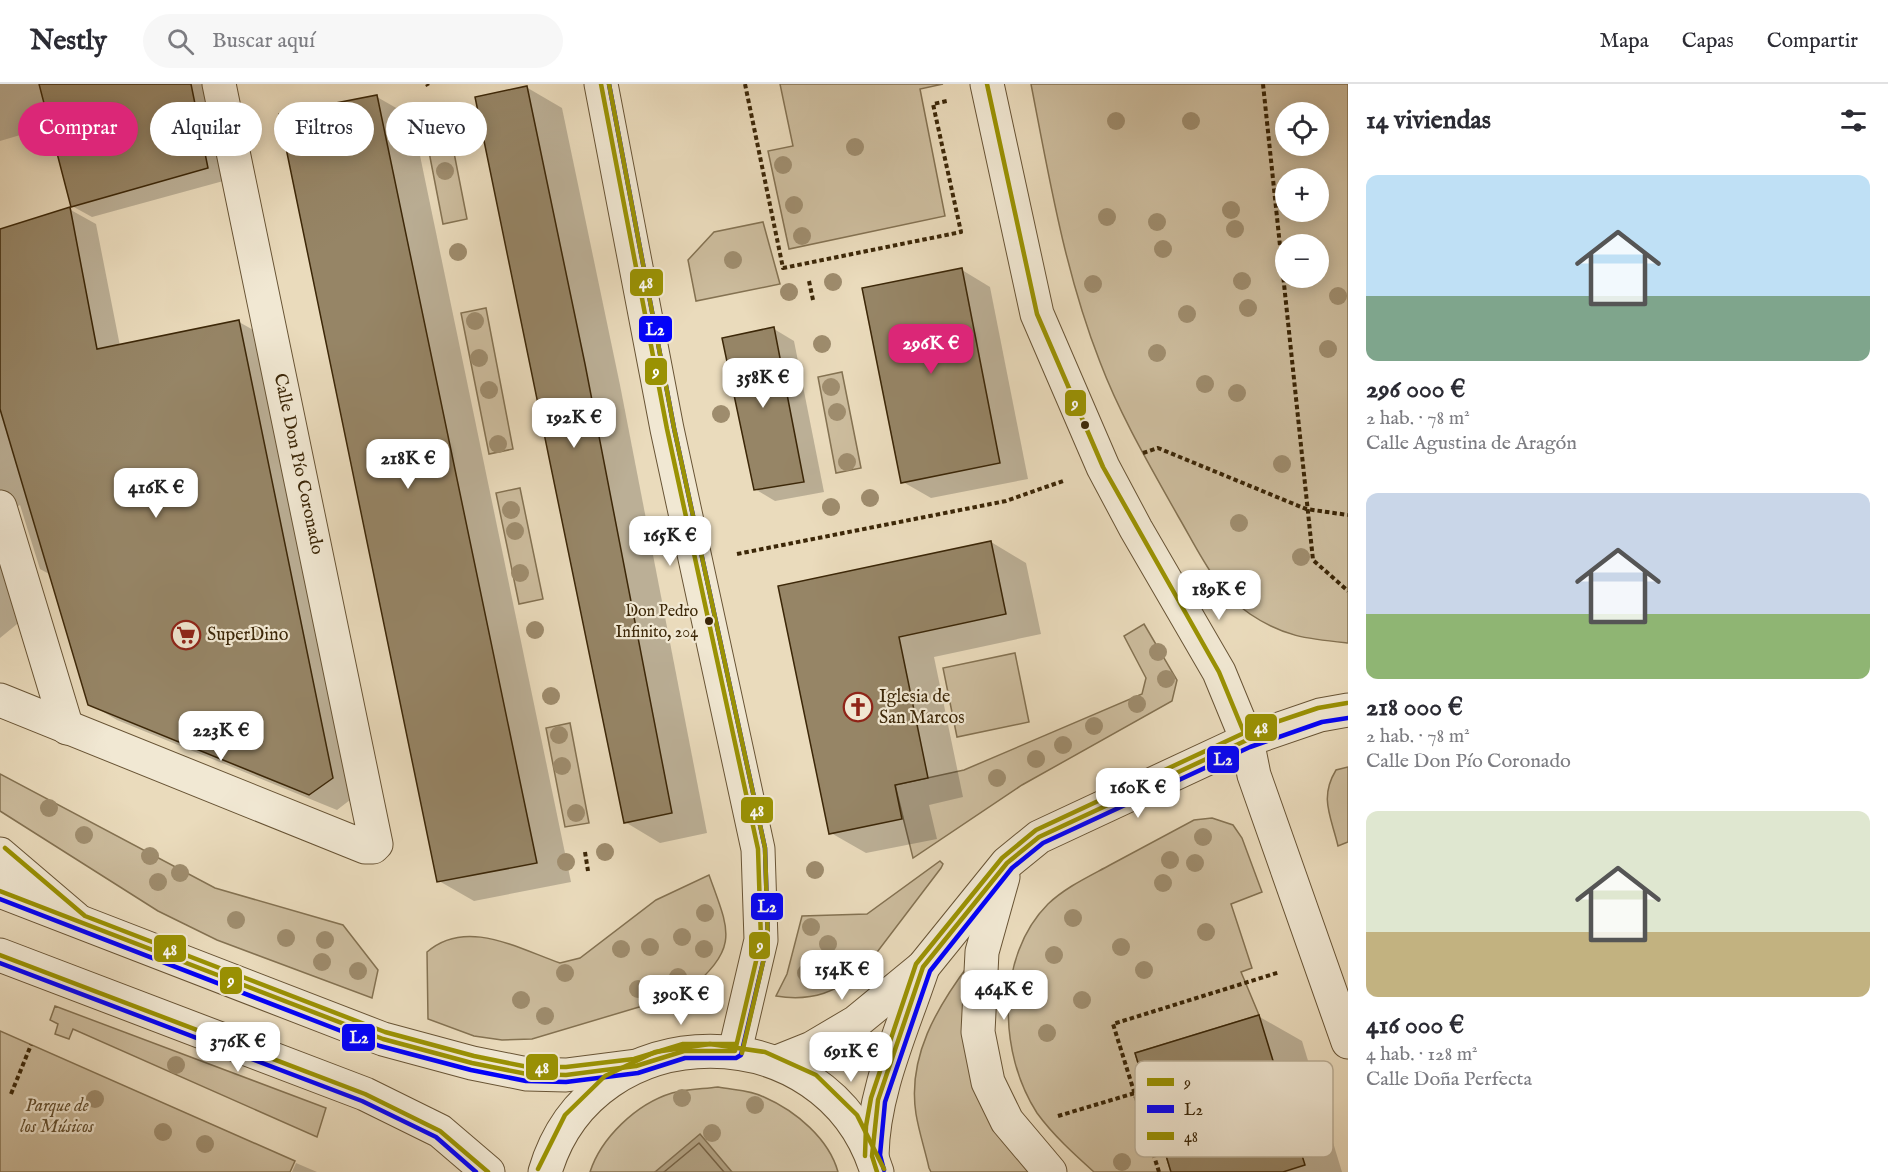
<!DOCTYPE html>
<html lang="es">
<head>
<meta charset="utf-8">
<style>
	body { margin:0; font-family:"IM FELL English",serif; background:#f7f7f7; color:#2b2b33; height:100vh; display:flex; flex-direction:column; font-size:22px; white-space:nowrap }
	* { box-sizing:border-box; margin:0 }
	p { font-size:20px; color:#7c7c81 }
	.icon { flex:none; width:33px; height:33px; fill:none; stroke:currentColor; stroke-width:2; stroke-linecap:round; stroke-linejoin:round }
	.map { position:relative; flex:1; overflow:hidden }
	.panel { display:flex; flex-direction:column; background:#fff; width:540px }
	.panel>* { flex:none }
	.hud { position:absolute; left:18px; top:18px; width:570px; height:54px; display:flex; gap:12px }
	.fabs { position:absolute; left:1275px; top:18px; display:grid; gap:12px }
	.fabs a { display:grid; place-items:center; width:54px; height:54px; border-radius:50%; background:#fff; box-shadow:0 3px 15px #0003; font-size:30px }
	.price { position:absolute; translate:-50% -51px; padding:0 14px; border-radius:12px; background:#fff; color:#222; font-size:20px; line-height:39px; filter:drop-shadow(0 2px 3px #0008) }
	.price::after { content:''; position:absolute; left:50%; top:36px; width:18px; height:14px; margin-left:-9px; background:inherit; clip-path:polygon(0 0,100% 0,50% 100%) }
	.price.current { background:#db2777; color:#fff }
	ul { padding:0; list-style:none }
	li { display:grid; align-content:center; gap:12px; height:318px; padding:0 18px }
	li span { display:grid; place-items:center; height:186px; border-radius:12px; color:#555 }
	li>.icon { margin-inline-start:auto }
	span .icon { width:108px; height:108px; fill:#fffc; stroke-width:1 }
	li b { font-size:26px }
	h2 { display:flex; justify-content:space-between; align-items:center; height:72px; padding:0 18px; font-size:26px }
	.pill { padding:0 21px; border-radius:27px; background:#fff; box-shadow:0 3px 15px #0003; font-size:21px; line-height:54px }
	.pill.current { background:#db2777; color:#fff }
	header { display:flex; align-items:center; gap:36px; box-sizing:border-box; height:84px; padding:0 30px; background:#fff; border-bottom:2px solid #e1e1e2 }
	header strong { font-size:28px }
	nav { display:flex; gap:33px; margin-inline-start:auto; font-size:21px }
	.search { width:420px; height:54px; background:#f7f7f7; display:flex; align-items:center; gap:15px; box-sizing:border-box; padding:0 21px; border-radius:33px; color:#7c7c81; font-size:22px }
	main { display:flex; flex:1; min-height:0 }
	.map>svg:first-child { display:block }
</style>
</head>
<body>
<header>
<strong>Nestly</strong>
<div class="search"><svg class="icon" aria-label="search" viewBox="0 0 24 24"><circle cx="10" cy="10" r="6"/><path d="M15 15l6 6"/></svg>Buscar aquí</div>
<nav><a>Mapa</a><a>Capas</a><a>Compartir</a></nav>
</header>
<main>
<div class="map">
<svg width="1348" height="1088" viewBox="0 0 1348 1088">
	<rect width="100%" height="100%" fill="#eadbbc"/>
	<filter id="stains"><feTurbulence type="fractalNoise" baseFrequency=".00333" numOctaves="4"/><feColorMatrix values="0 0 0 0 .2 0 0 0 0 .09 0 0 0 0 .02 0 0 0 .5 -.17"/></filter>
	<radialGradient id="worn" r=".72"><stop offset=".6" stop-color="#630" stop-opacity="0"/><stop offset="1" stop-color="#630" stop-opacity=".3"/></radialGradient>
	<g fill="#ccbc9d" stroke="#847252" stroke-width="1.5" fill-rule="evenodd">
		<path d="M780 0H943L920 5 945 132 789 165 768 67 793 62Z"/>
		<path d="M1031 0H1348V559C1308 555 1284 553 1250 530 1216 507 1198 466 1178 432 1150 382 1120 331 1100 278 1065 189 1049 93 1031 0ZM1286 28H1318V62H1286ZM1286 94H1318V128H1286ZM1286 160H1318V194H1286Z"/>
		<path d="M447 33 467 135 443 140 423 37Z"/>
		<path d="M763 138 780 200 696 217 688 176 714 148Z"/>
		<path d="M486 224 513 365 489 370 461 229Z"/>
		<path d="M842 288 861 384 836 389 818 293Z"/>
		<path d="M520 404 543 515 519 520 496 409Z"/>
		<path d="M1144 540 1177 596 1172 617 1022 701 913 774 895 701 964 686 1142 610 1146 594 1124 552Z"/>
		<path d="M1015 569 1029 638 957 653 943 584Z"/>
		<path d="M570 639 589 739 565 743 546 644Z"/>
		<path d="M1348 683V758L1338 762C1331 732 1319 714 1336 686Z"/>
		<path d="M0 690 215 804 343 841 378 886 372 914 217 856 158 827 0 727Z"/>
		<path d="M1212 734 1233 741 1242 754 1262 808 1231 820 1252 884 1241 888 1259 931 1135 969 1171 1088H1094C1074 1070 1053 1051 1037 1029 998 969 996 872 1048 820 1066 803 1088 793 1110 781 1138 766 1166 751 1194 736Z"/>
		<path d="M940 777 943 780 941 784 865 884C838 908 812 918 776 912L787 890 802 832 867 830Z"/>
		<path d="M709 791C731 851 739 863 686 909L532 955 502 956 474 952 428 935 427 868C466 834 517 864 560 879L580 874 656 816Z"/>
		<path d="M970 879 994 1046 1030 1088H931L929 1084C925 1066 919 1048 916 1030 907 973 937 923 970 879Z"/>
		<path d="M55 922 326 1024 317 1053 73 945 69 955 55 950 58 940 50 936Z"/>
		<path d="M0 947 295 1077 290 1088H0Z"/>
		<path d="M718 1003C733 1006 751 1006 764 1013 796 1027 829 1055 838 1088H590C601 1054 636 1020 672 1009 686 1005 703 1005 718 1003Z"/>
	</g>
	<path fill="#af9e7f" stroke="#816e4f" stroke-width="1.5" d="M700 1050 732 1088H655Z"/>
	<g fill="#0003">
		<path d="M0 0H207L227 96 92 133 72 122 51 42 0 57Z"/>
		<path d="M526 3 562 24 620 301 707 749 660 759 625 738Z"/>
		<path d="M377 13 412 33 571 798 474 817 439 797Z"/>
		<path d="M69 125 96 140 120 262 239 238 266 253 359 709 337 726 117 636 90 620 51 491 40 485 20 421 13 425 33 527 0 554V147Z"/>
		<path d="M962 186 990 203 1028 395 931 414 903 398Z"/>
		<path d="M774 245 794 257 824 408 775 417 755 405Z"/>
		<path d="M991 458 1026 479 1041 550 934 573 963 713 929 721 937 755 866 769 831 749 780 503Z"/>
		<path d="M1258 932 1302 957 1342 1088H1173Z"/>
		<path d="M296 1079 317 1088H292Z"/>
	</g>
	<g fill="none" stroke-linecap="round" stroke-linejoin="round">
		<path stroke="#766244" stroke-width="1.5" d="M664 1088 699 1059 724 1088"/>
	</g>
	<g fill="#968566" stroke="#3c2708" stroke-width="1.5">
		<path d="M39 0H191L208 84 71 123Z"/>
		<path d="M527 2 585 280 672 729 624 739 475 13Z"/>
		<path d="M377 11 537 779 437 798 279 30Z"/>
		<path d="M70 123 97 265 239 236 333 694 309 711 88 621 0 325V145Z"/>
		<path d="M962 184 1000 379 901 399 862 204Z"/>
		<path d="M774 243 804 398 754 406 722 254Z"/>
		<path d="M991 457 1006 530 899 553 928 694 895 701 902 735 829 750 778 502Z"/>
		<path d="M1259 931 1305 1081 1283 1088H1171L1135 969Z"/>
	</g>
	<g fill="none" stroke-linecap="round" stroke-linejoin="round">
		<g stroke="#685435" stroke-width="35">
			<g id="minor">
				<path d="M987 0 1037 230 1103 383 1136 445 1219 588 1247 656 1254 691 1348 958"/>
				<path d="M0 423 67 644"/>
				<path d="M0 616 365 763H373L376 760 219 0"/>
				<path d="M0 770 75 834"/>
				<path d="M1003 793 982 868 978 948 988 998 1007 1037 1050 1088"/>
				<path d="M777 978 812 964 856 938 923 883 1007 779 1039 753 1247 656 1320 631 1348 626"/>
				<path d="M872 1072C873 1007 903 944 923 883"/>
			</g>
		</g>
		<g stroke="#685435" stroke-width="35">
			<g id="tertiary">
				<path d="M601 0 667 345 758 765 761 856 735 967"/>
				<path d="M0 807 383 955 472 979 527 990 566 991 636 982"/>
				<path d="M0 871 365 1010 440 1047 488 1088"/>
				<path d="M545 1088C592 927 828 927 877 1088"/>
			</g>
		</g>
		<g stroke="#3c2708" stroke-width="4" stroke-dasharray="4.5 3" stroke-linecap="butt">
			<path d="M427 0 428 2"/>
			<path d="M745 0 783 184 961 148 933 20 947 17"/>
			<path d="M1263 0 1313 476 1348 507"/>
			<path d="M809 197 813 216"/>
			<path d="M1143 369 1158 364 1306 425 1348 431"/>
			<path d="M737 470 1006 417 1063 397"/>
			<path d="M585 768 588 787"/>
			<path d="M11 1010 31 961"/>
			<path d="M1058 1032 1135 1009"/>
			<path d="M1159 1088 1113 940 1280 888"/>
		</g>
		<use href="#minor" stroke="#f1e8d3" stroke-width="33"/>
		<use href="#tertiary" stroke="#f1e8d3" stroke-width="33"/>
		<g stroke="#f1e8d3" stroke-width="9">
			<g id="bus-1">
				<path d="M0 807 383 955 472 979 527 990 566 991 636 982 684 967H735L761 856 758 765 667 345 601 0"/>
				<path d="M0 871 365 1010 440 1047 488 1088"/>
				<path d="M877 1088 872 1072 878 1016 923 883 1007 779 1039 753 1247 656 1219 588 1103 383 1037 230 987 0"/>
			</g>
		</g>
		<g stroke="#f1e8d3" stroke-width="9">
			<g id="bus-2">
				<path d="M0 815 380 962 471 986 526 997 566 998 638 989 685 974H736L741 971 768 857 765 764 674 344 609 0"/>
				<path d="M0 879 362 1017 436 1053 476 1088"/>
				<path d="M884 1086 880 1071 885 1018 930 887 1012 784 1043 759 1250 663 1322 638 1348 634"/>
			</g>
		</g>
		<g stroke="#f1e8d3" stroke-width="9">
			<g id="bus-3">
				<path d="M609 0 674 344 765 764 768 857 742 969"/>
				<path d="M5 764 85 832 385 948 474 972 528 983H566L634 975 683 960H735"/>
				<path d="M865 1072 866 1042 871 1014 916 880 1002 774 1036 746 1244 649 1318 624 1347 619"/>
				<path d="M538 1085 565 1031 605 992 655 968 710 960 765 968 816 991 857 1031 884 1085"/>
			</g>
		</g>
		<use href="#bus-1" stroke="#9a9203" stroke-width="4.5"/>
		<use href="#bus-2" stroke="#00f" stroke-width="4.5"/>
		<use href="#bus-3" stroke="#9a9203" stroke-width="4.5"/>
	</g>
	<g fill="#9e8c6d">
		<circle cx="1116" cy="37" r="9"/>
		<circle cx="1191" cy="37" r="9"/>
		<circle cx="438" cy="59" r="9"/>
		<circle cx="855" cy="63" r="9"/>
		<circle cx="783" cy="81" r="9"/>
		<circle cx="445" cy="87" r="9"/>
		<circle cx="794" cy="121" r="9"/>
		<circle cx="1231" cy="126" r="9"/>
		<circle cx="1107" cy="133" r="9"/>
		<circle cx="1157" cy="138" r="9"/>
		<circle cx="1235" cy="145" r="9"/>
		<circle cx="802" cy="152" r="9"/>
		<circle cx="1163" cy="165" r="9"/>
		<circle cx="458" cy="168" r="9"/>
		<circle cx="733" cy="176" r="9"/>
		<circle cx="1242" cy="197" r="9"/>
		<circle cx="833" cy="198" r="9"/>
		<circle cx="1093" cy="200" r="9"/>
		<circle cx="789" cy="208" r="9"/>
		<circle cx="1338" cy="212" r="9"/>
		<circle cx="1248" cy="224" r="9"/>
		<circle cx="1187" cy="230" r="9"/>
		<circle cx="475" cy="237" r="9"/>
		<circle cx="822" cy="260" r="9"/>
		<circle cx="1328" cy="265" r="9"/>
		<circle cx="1157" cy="269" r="9"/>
		<circle cx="479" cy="274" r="9"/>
		<circle cx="1205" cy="300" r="9"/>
		<circle cx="831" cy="303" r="9"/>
		<circle cx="489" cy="306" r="9"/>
		<circle cx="1237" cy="309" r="9"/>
		<circle cx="837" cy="328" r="9"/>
		<circle cx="721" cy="330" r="9"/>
		<circle cx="498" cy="360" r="9"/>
		<circle cx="847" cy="378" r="9"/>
		<circle cx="1282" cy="380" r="9"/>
		<circle cx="870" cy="414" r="9"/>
		<circle cx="831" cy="423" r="9"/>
		<circle cx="511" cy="426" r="9"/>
		<circle cx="1239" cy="439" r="9"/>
		<circle cx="515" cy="447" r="9"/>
		<circle cx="1301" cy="473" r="9"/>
		<circle cx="520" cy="489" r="9"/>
		<circle cx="535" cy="546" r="9"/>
		<circle cx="1158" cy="568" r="9"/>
		<circle cx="1166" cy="595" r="9"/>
		<circle cx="551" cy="612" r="9"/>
		<circle cx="1137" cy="620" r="9"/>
		<circle cx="1094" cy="642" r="9"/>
		<circle cx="559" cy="651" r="9"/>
		<circle cx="1063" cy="661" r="9"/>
		<circle cx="1036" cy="675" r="9"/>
		<circle cx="562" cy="682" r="9"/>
		<circle cx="997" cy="694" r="9"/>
		<circle cx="49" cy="724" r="9"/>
		<circle cx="576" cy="729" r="9"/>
		<circle cx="84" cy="751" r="9"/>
		<circle cx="1203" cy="753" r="9"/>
		<circle cx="605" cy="768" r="9"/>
		<circle cx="150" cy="772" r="9"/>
		<circle cx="1170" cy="776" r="9"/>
		<circle cx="566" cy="778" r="9"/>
		<circle cx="1195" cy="779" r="9"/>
		<circle cx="815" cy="786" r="9"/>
		<circle cx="180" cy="789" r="9"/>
		<circle cx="158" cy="798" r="9"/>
		<circle cx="1163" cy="799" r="9"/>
		<circle cx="705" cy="829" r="9"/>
		<circle cx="1073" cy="834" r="9"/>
		<circle cx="236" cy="836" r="9"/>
		<circle cx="811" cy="843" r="9"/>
		<circle cx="1206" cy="848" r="9"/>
		<circle cx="682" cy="853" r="9"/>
		<circle cx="286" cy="854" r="9"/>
		<circle cx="325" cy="856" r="9"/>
		<circle cx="828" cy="860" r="9"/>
		<circle cx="650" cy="863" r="9"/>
		<circle cx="1121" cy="863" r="9"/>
		<circle cx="621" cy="865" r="9"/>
		<circle cx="704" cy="865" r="9"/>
		<circle cx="1054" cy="871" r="9"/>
		<circle cx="322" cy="878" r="9"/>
		<circle cx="1144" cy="886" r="9"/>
		<circle cx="358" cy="887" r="9"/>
		<circle cx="565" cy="889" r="9"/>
		<circle cx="806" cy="889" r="9"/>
		<circle cx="678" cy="893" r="9"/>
		<circle cx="638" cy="905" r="9"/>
		<circle cx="521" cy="916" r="9"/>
		<circle cx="1082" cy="916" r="9"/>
		<circle cx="545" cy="932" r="9"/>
		<circle cx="1047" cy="949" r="9"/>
		<circle cx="176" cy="981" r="9"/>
		<circle cx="682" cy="1014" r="9"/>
		<circle cx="95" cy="1015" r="9"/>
		<circle cx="755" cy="1021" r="9"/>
		<circle cx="163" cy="1048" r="9"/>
		<circle cx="712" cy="1049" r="9"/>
		<circle cx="205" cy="1060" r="9"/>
		<circle cx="1122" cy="1078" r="9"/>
	</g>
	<defs>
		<g id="supermarket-ring" transform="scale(1.5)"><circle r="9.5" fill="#f1e8d3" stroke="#8f2418" stroke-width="1.5"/><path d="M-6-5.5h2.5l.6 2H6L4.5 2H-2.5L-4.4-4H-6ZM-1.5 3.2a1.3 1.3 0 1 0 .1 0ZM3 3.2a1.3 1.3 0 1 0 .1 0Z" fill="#8f2418"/></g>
		<g id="church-ring" transform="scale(1.5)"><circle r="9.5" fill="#f1e8d3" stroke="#8f2418" stroke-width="1.5"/><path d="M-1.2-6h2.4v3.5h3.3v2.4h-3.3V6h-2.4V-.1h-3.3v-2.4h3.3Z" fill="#8f2418"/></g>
	</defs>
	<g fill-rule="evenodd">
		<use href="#supermarket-ring" x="186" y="551"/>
		<use href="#church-ring" x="858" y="623"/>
	</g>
	<g fill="#3c2708" stroke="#f1e8d3" stroke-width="2">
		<circle cx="1085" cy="341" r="5"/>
		<circle cx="709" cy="537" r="5"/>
	</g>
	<g text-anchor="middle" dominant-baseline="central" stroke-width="4.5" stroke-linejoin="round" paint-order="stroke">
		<g font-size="16" fill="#3c2708" stroke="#f1e8d3" text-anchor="end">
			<text x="698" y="528">Don Pedro<tspan x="698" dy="21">Infinito, 204</tspan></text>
		</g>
		<g font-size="18" fill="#3c2708" stroke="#f1e8d3">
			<text transform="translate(298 380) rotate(78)">Calle Don Pío Coronado</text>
		</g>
		<g font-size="18" fill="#3c2708" stroke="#f1e8d3" text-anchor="start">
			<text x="207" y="551">SuperDino</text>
			<text x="879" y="613">Iglesia de<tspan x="879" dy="21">San Marcos</tspan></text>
		</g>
		<g font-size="18" font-style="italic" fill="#604c2d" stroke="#f1e8d3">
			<text x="57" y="1022">Parque de<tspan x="57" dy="21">los Músicos</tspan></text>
		</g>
	</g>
	<rect x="1135" y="977" width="198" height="96" rx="9" fill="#f1e8d3" stroke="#bbae96" stroke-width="1.5"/>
	<rect x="1147" y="994" width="27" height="8" fill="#9a9203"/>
	<rect x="1147" y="1021" width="27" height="8" fill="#00f"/>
	<rect x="1147" y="1048" width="27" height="8" fill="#9a9203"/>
	<g font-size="16" fill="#3c2708">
		<text x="1184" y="1004">9</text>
		<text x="1184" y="1031">L2</text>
		<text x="1184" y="1058">48</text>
	</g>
	<g stroke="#f1e8d3" stroke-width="2">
		<rect x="629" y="184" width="35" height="29" rx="6" fill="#9a9203"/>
		<rect x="638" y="231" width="35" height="28" rx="6" fill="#00f"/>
		<rect x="644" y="273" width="24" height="29" rx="6" fill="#9a9203"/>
		<rect x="1064" y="305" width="23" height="28" rx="6" fill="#9a9203"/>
		<rect x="1244" y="629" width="34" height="29" rx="6" fill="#9a9203"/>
		<rect x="1206" y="661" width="34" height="29" rx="6" fill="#00f"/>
		<rect x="740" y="712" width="34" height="28" rx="6" fill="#9a9203"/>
		<rect x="750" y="808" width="34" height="29" rx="6" fill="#00f"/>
		<rect x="748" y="847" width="23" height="29" rx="6" fill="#9a9203"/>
		<rect x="153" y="850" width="34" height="29" rx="6" fill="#9a9203"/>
		<rect x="219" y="882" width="24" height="29" rx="6" fill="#9a9203"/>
		<rect x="341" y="939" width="35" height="29" rx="6" fill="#00f"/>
		<rect x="525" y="969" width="34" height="28" rx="6" fill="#9a9203"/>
	</g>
	<g font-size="16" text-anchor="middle" font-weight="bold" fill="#fff">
		<text x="646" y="204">48</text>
		<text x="655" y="251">L2</text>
		<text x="656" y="293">9</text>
		<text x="1075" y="325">9</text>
		<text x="1261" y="649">48</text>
		<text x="1223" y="681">L2</text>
		<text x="757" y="732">48</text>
		<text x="767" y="828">L2</text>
		<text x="760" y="867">9</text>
		<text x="170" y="871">48</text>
		<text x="231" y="902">9</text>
		<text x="359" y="959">L2</text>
		<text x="542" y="989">48</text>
	</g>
	<rect width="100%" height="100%" filter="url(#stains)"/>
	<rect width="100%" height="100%" fill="url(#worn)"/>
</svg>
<div class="fabs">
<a><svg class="icon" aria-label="locate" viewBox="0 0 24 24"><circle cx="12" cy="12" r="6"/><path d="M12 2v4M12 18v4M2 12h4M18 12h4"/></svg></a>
<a>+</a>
<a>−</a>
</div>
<b class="price current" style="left:931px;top:291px">296K €</b>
<b class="price" style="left:763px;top:325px">358K €</b>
<b class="price" style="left:574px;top:365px">192K €</b>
<b class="price" style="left:408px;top:406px">218K €</b>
<b class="price" style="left:156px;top:435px">416K €</b>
<b class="price" style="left:670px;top:483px">165K €</b>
<b class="price" style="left:1219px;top:537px">189K €</b>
<b class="price" style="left:221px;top:678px">223K €</b>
<b class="price" style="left:1138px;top:735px">160K €</b>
<b class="price" style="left:842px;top:917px">154K €</b>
<b class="price" style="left:1004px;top:937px">464K €</b>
<b class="price" style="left:681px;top:942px">390K €</b>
<b class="price" style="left:238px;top:989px">376K €</b>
<b class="price" style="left:851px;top:999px">691K €</b>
<div class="hud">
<a class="pill current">Comprar</a>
<a class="pill">Alquilar</a>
<a class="pill">Filtros</a>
<a class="pill">Nuevo</a>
</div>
</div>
<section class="panel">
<h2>14 viviendas<svg class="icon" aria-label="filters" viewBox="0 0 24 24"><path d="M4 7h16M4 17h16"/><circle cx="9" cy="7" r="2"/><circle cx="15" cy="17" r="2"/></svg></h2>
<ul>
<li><span style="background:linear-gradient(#bfe0f5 65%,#7fa58c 0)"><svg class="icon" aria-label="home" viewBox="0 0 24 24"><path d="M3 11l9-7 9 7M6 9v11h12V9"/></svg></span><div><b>296 000 €</b><p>2 hab. · 78 m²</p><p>Calle Agustina de Aragón</p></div></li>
<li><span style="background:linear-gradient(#c9d6e8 65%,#8fb573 0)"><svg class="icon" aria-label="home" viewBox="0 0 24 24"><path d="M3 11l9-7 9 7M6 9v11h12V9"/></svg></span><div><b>218 000 €</b><p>2 hab. · 78 m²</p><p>Calle Don Pío Coronado</p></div></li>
<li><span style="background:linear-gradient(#dfe7d0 65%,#c2b280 0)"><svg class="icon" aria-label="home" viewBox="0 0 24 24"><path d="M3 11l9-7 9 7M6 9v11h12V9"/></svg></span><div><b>416 000 €</b><p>4 hab. · 128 m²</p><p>Calle Doña Perfecta</p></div></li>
</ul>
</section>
</main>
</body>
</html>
